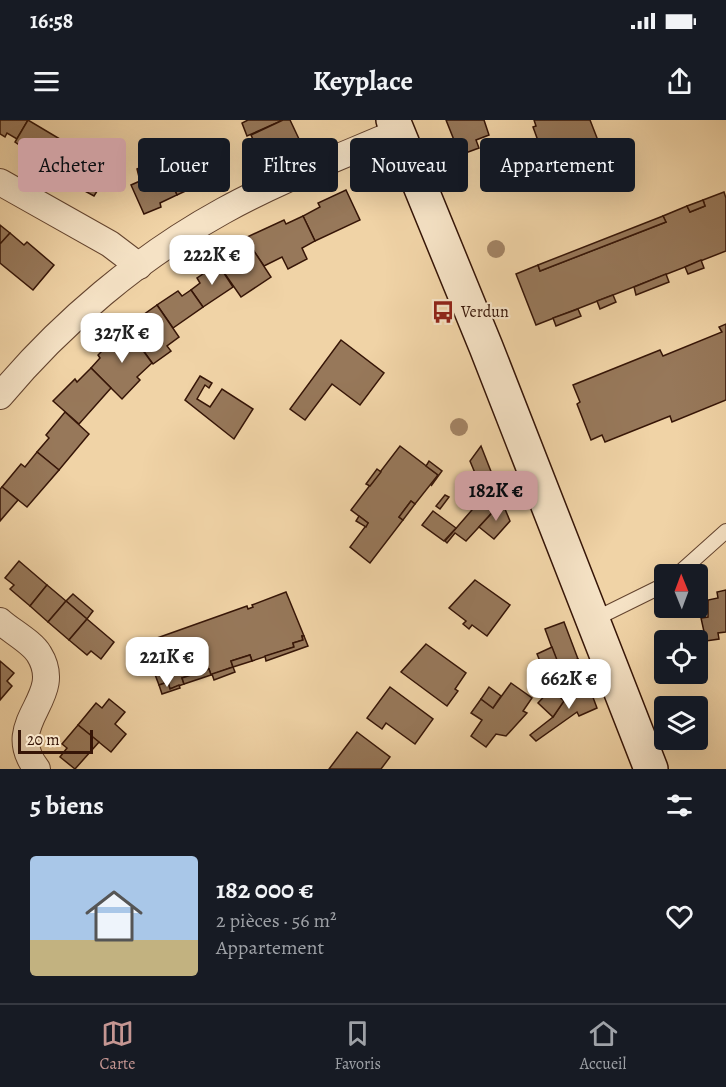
<!DOCTYPE html>
<html lang="fr">
<head>
<meta charset="utf-8">
<style>
	body { margin:0; font-family:Alegreya,serif; background:#242831; color:#f1f3f6; height:100vh; display:flex; flex-direction:column; font-size:22px; white-space:nowrap }
	* { box-sizing:border-box; margin:0 }
	p { font-size:20px; color:#9ea1a6 }
	.icon { flex:none; width:33px; height:33px; fill:none; stroke:currentColor; stroke-width:2; stroke-linecap:round; stroke-linejoin:round }
	.map { position:relative; height:649px; overflow:hidden }
	.sheet { display:flex; flex-direction:column; background:#171b24; flex:1 }
	.sheet>* { flex:none }
	.top-card { position:absolute; left:18px; top:18px; width:690px; height:54px; display:flex; gap:12px }
	.needle { width:39px; rotate:359deg }
	.fabs { position:absolute; left:654px; top:444px; display:grid; gap:12px }
	.fabs a { display:grid; place-items:center; width:54px; height:54px; border-radius:6px; background:#171b24; box-shadow:0 6px 24px #0002; font-size:30px }
	.scale { position:absolute; left:18px; bottom:15px; width:75px; box-sizing:border-box; padding-left:6px; border:3px solid #361507; border-top:0; font-size:16px; line-height:21px; white-space:nowrap; color:#361507; -webkit-text-stroke:4px #f5e2c5; paint-order:stroke }
	.price { position:absolute; translate:-50% -51px; padding:0 14px; border-radius:12px; background:#fff; color:#222; font-size:20px; line-height:39px; filter:drop-shadow(0 2px 3px #0008) }
	.price::after { content:''; position:absolute; left:50%; top:36px; width:18px; height:14px; margin-left:-9px; background:inherit; clip-path:polygon(0 0,100% 0,50% 100%) }
	.price.selected { background:#c59692; color:#111 }
	ul { padding:0; list-style:none }
	li { display:flex; align-items:center; gap:18px; height:150px; padding:0 30px }
	li span { display:grid; place-items:center; flex:none; width:168px; height:120px; border-radius:6px; color:#555 }
	li>.icon { margin-inline-start:auto }
	span .icon { width:72px; height:72px; fill:#fffc; stroke-width:1 }
	li b { font-size:26px }
	h2 { display:flex; justify-content:space-between; align-items:center; height:72px; padding:0 30px; font-size:26px }
	.tag { padding:0 21px; border-radius:6px; background:#171b24; box-shadow:0 6px 24px #0002; font-size:21px; line-height:54px }
	.tag.selected { background:#c59692; color:#111 }
	.status { display:flex; justify-content:space-between; align-items:center; height:42px; padding:0 30px; background:#171b24; direction:ltr }
	.status svg { height:16px; fill:currentColor }
	header { display:flex; justify-content:space-between; align-items:center; height:78px; padding:0 30px; background:#171b24; font-size:27px; font-weight:700 }
	.tabs { display:flex; justify-content:space-around; align-items:center; height:84px; border-top:2px solid #363941; background:#171b24; font-size:16px; color:#9ea1a6 }
	.tabs a { display:grid; justify-items:center; gap:3px }
	.tabs .selected { color:#c59692 }
	.map>svg:first-child { display:block }
</style>
</head>
<body>
<div class="status"><b>16:58</b><svg viewBox="0 0 49 12"><path d="M0 12V9h3v3zM5 12V6h3v6zM10 12V3h3v9zM15 12V0h3v12zM26 1h20v11H26zM47 4h2v5h-2z"/></svg></div>
<header><svg class="icon" aria-label="menu" viewBox="0 0 24 24"><path d="M4 6h16M4 12h16M4 18h16"/></svg>Keyplace<svg class="icon" aria-label="share" viewBox="0 0 24 24"><path d="M12 15V3M7 8l5-5 5 5M5 13v7h14v-7"/></svg></header>
<div class="map">
<svg width="726" height="649" viewBox="0 0 726 649">
	<rect width="100%" height="100%" fill="#f0d3a6"/>
	<filter id="stains"><feTurbulence type="fractalNoise" baseFrequency=".00333" numOctaves="4"/><feColorMatrix values="0 0 0 0 .2 0 0 0 0 .09 0 0 0 0 .02 0 0 0 .5 -.17"/></filter>
	<radialGradient id="worn" r=".72"><stop offset=".6" stop-color="#630" stop-opacity="0"/><stop offset="1" stop-color="#630" stop-opacity=".3"/></radialGradient>
	<g fill="#97785a" stroke="#361507" stroke-width="1.5">
		<path d="M0 0H28L17 19 7 13 5 17 0 14Z"/>
		<path d="M28 0 70 25 55 49 22 34 25 29 15 22Z"/>
		<path d="M248 0H283L247 16 242 3Z"/>
		<path d="M283 0H290L299 19 293 21 298 32 266 47 251 15Z"/>
		<path d="M446 0H484L489 15 476 20 479 28 460 35Z"/>
		<path d="M534 0H590L606 41 582 50 572 24 565 20 541 29 533 7 536 6Z"/>
		<path d="M70 25 111 49 94 76 70 63 73 59 55 49Z"/>
		<path d="M199 34 213 64 196 71 194 67 177 75 165 49Z"/>
		<path d="M160 39 177 75 160 83 161 87 144 94 131 65 140 61 137 49Z"/>
		<path d="M346 70 360 100 315 121 303 96 320 87 318 83Z"/>
		<path d="M724 72 726 78V131L536 205 516 154 538 145 540 151 666 102 663 96 687 86 690 92 705 86 703 80Z"/>
		<path d="M703 80 705 86 690 92 687 86Z"/>
		<path d="M303 96 315 121 302 128 307 139 288 149 282 137 264 146 245 118 284 100 286 104Z"/>
		<path d="M663 96 666 102 540 151 538 145Z"/>
		<path d="M0 105 10 113 0 124Z"/>
		<path d="M10 113 24 125 27 122 54 145 33 170 0 143V124Z"/>
		<path d="M252 128 271 157 241 177 218 144 240 129 244 134Z"/>
		<path d="M701 140 704 148 688 154 685 147Z"/>
		<path d="M218 144 233 167 203 187 191 170 200 163 197 158Z"/>
		<path d="M666 154 669 162 636 175 634 167Z"/>
		<path d="M191 170 203 187 173 208 157 185 178 171 182 176Z"/>
		<path d="M613 175 616 182 600 189 597 181Z"/>
		<path d="M157 185 179 217 167 226 171 231 153 244 129 211 139 204 136 200Z"/>
		<path d="M578 189 581 196 556 206 553 198Z"/>
		<path d="M726 204V280L672 302 670 296 605 322 602 315 591 320 577 284 580 282 573 265 660 230 663 236 722 212 719 207Z"/>
		<path d="M129 211 152 243 137 257 140 260 122 279 91 248 100 238 98 235 114 219 115 221Z"/>
		<path d="M341 220 384 253 360 285 332 264 305 300 290 289Z"/>
		<path d="M91 248 111 268 79 304 53 281 75 259 77 262Z"/>
		<path d="M200 256 212 263 209 268 205 265 197 279 210 287 222 269 253 289 234 319 185 280Z"/>
		<path d="M65 292 89 314 59 350 37 332 49 318 46 315Z"/>
		<path d="M400 326 438 355 415 384 411 381 399 397 403 400 370 443 350 427 368 403 351 390Z"/>
		<path d="M481 326 501 377 487 385 482 373 475 375 467 356 475 353 470 341Z"/>
		<path d="M37 332 59 350 27 387 2 367 21 344 25 347Z"/>
		<path d="M429 341 442 351 431 366 438 355 426 346Z"/>
		<path d="M377 349 381 352 370 366 366 364Z"/>
		<path d="M2 367 18 380 0 401V369Z"/>
		<path d="M482 373 487 385 501 377 502 382 466 421 455 413 447 423 445 421 478 383 475 375Z"/>
		<path d="M445 375 449 377 440 389 436 386Z"/>
		<path d="M411 381 415 384 403 400 399 397Z"/>
		<path d="M502 382 510 401 494 419 479 407Z"/>
		<path d="M433 391 456 408 444 421 422 405Z"/>
		<path d="M359 396 368 403 366 407 356 401Z"/>
		<path d="M19 441 47 465 30 486 10 469 14 465 5 458Z"/>
		<path d="M475 460 510 485 487 516 472 505 469 509 463 504 466 501 449 488Z"/>
		<path d="M47 465 66 481 48 502 30 486Z"/>
		<path d="M726 470V512L718 513 719 519 706 521 701 498 708 497V480L718 478 717 472Z"/>
		<path d="M286 472 304 516H302L303 520 293 523 294 527 252 541 250 535 231 541 233 547 211 555 209 549 182 558 184 564 170 569 168 562 159 565 143 523 247 486 248 489 253 487 252 485Z"/>
		<path d="M73 474 93 491 87 499 66 481Z"/>
		<path d="M66 481 87 499 69 520 48 502Z"/>
		<path d="M87 499 114 522 101 539 91 531 87 535 69 520Z"/>
		<path d="M564 502 578 539 559 547 545 509Z"/>
		<path d="M302 516H304L308 526 266 541 265 536 294 527 293 523 303 520Z"/>
		<path d="M426 524 466 553 455 569 458 571 447 586 401 552Z"/>
		<path d="M552 527 557 540 542 546 537 534Z"/>
		<path d="M250 535 252 541 233 547 231 541Z"/>
		<path d="M578 539 588 564 570 571 564 581 551 569 542 546 549 543 552 550Z"/>
		<path d="M0 541 14 553 7 561 12 566 0 580Z"/>
		<path d="M233 547 235 552 214 560 212 554Z"/>
		<path d="M209 549 211 555 184 564 182 558Z"/>
		<path d="M168 562 170 569 179 565 180 568 162 574 159 565Z"/>
		<path d="M511 563 532 578 523 591 527 593 506 616 496 614 486 627 471 616 482 600 471 593 481 579 493 588Z"/>
		<path d="M588 564 597 588 579 596 577 592 536 621 530 615 553 597 570 571Z"/>
		<path d="M390 567 433 599 415 624 386 603 382 609 367 598Z"/>
		<path d="M489 567 501 576 493 588 481 579Z"/>
		<path d="M551 569 564 581 553 597 538 583Z"/>
		<path d="M109 579 125 592 115 604 126 614 111 632 78 605 96 583 102 588Z"/>
		<path d="M78 605 99 622 75 649 60 637 67 628 62 624Z"/>
		<path d="M357 612 390 637 381 649H329Z"/>
	</g>
	<g fill="none" stroke-linecap="round" stroke-linejoin="round">
		<g stroke="#64442f" stroke-width="16">
			<g id="lane">
				<path d="M678 454 726 411"/>
				<path d="M593 500 664 465"/>
			</g>
		</g>
		<g stroke="#64442f" stroke-width="28">
			<g id="street">
				<path d="M0 62 110 124 139 146"/>
				<path d="M0 276C61 203 139 137 223 91 279 60 340 37 398 12"/>
				<path d="M0 501C11 511 32 522 39 534 67 579 0 602 37 649"/>
			</g>
		</g>
		<g stroke="#361507" stroke-width="36">
			<path id="secondary" d="M393 0 486 227 651 649"/>
		</g>
		<use href="#lane" stroke="#f5e2c5" stroke-width="14"/>
		<use href="#street" stroke="#f5e2c5" stroke-width="26"/>
		<use href="#secondary" stroke="#f5e2c5" stroke-width="33"/>
	</g>
	<g fill="#a38465">
		<circle cx="496" cy="129" r="9"/>
		<circle cx="459" cy="307" r="9"/>
	</g>
	<defs>
		<g id="bus-bare" transform="scale(1.8)"><path d="M-5-6H5V4H4V6H2V4H-2V6H-4V4H-5ZM-3.5-4V0h7V-4ZM-3.5 1.2v1.5H-2V1.2ZM2 1.2v1.5H3.5V1.2Z" fill="#8f2418" stroke="#f5e2c5" stroke-width="2.5" paint-order="stroke"/></g>
	</defs>
	<g fill-rule="evenodd">
		<use href="#bus-bare" x="443" y="192"/>
	</g>
	<g text-anchor="middle" dominant-baseline="central" stroke-width="4.5" stroke-linejoin="round" paint-order="stroke">
		<g font-size="16" fill="#361507" stroke="#f5e2c5" text-anchor="start">
			<text x="461" y="192">Verdun</text>
		</g>
	</g>
	<rect width="100%" height="100%" filter="url(#stains)"/>
	<rect width="100%" height="100%" fill="url(#worn)"/>
</svg>
<div class="fabs">
<a><svg class="needle" viewBox="-14 -14 28 28"><path d="M0-13l5 13h-10z" fill="#e53935"/><path d="M0 13l5-13h-10z" fill="#9ea1a6"/></svg></a>
<a><svg class="icon" aria-label="locate" viewBox="0 0 24 24"><circle cx="12" cy="12" r="6"/><path d="M12 2v4M12 18v4M2 12h4M18 12h4"/></svg></a>
<a><svg class="icon" aria-label="layers" viewBox="0 0 24 24"><path d="M12 4l9 5-9 5-9-5zM3 14l9 5 9-5"/></svg></a>
</div>
<div class="scale">20 m</div>
<b class="price" style="left:212px;top:166px">222K €</b>
<b class="price" style="left:122px;top:244px">327K €</b>
<b class="price selected" style="left:496px;top:402px">182K €</b>
<b class="price" style="left:167px;top:568px">221K €</b>
<b class="price" style="left:569px;top:590px">662K €</b>
<div class="top-card">
<a class="tag selected">Acheter</a>
<a class="tag">Louer</a>
<a class="tag">Filtres</a>
<a class="tag">Nouveau</a>
<a class="tag">Appartement</a>
</div>
</div>
<section class="sheet">
<h2>5 biens<svg class="icon" aria-label="filters" viewBox="0 0 24 24"><path d="M4 7h16M4 17h16"/><circle cx="9" cy="7" r="2"/><circle cx="15" cy="17" r="2"/></svg></h2>
<ul>
<li><span style="background:linear-gradient(#a9c7e8 70%,#c2b280 0)"><svg class="icon" aria-label="home" viewBox="0 0 24 24"><path d="M3 11l9-7 9 7M6 9v11h12V9"/></svg></span><div><b>182 000 €</b><p>2 pièces · 56 m²</p><p>Appartement</p></div><svg class="icon" aria-label="heart" viewBox="0 0 24 24"><path d="M12 20l-8-8c-3-5 5-10 8-4 3-6 11-1 8 4z"/></svg></li>
</ul>
</section>
<nav class="tabs">
<a class="selected"><svg class="icon" aria-label="map" viewBox="0 0 24 24"><path d="M3 6l6-2 6 2 6-2v14l-6 2-6-2-6 2zM9 4v14M15 6v14"/></svg>Carte</a>
<a><svg class="icon" aria-label="saved" viewBox="0 0 24 24"><path d="M7 4h10v16l-5-4-5 4z"/></svg>Favoris</a>
<a><svg class="icon" aria-label="home" viewBox="0 0 24 24"><path d="M3 11l9-7 9 7M6 9v11h12V9"/></svg>Accueil</a>
</nav>
</body>
</html>
